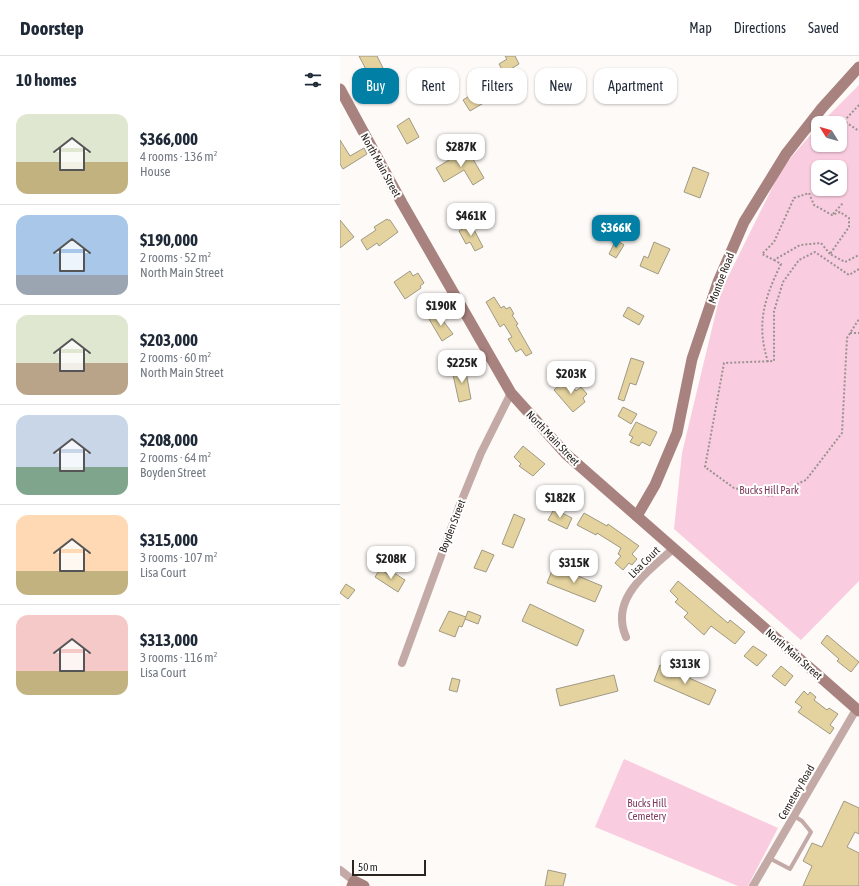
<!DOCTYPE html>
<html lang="en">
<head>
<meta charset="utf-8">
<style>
	body { margin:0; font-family:"Asap Condensed",sans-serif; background:#f6f6f7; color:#1f2937; height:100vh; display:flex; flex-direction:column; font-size:15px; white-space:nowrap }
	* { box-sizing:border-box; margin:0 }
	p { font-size:13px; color:#747a83 }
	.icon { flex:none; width:22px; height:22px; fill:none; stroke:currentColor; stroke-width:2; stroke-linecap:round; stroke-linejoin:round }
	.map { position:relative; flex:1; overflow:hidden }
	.drawer { display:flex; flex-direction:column; background:#fff; width:340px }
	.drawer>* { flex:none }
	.top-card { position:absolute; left:12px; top:12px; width:380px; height:36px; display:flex; gap:8px }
	.needle { width:26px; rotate:307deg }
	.fabs { position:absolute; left:471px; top:60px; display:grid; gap:8px }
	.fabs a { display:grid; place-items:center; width:36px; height:36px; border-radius:8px; background:#fff; box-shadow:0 1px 3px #0004; font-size:20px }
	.scale { position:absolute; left:12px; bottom:10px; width:74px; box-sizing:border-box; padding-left:4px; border:2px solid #2c241f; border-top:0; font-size:11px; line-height:14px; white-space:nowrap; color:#2c241f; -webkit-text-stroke:3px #fff; paint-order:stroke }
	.price { position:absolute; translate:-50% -34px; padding:0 9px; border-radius:8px; background:#fff; color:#222; font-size:13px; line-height:26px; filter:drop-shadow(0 1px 2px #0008) }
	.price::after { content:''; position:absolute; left:50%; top:24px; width:12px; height:9px; margin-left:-6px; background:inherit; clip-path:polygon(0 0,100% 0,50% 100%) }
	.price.selected { background:#017fa5; color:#fff }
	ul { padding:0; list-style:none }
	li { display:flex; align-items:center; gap:12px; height:100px; padding:0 16px }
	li+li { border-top:1px solid #e0e1e3 }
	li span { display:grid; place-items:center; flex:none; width:112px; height:80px; border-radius:12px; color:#555 }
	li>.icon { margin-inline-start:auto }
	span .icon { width:48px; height:48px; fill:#fffc; stroke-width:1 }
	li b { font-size:17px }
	h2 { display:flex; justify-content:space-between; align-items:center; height:48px; padding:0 16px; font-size:17px }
	.pill { padding:0 14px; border-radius:12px; background:#fff; box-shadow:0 1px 3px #0004; font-size:14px; line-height:36px }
	.pill.selected { background:#017fa5; color:#fff }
	header { display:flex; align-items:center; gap:24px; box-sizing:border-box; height:56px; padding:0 20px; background:#fff; border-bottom:1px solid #e0e1e3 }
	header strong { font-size:19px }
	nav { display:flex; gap:22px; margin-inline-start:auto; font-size:14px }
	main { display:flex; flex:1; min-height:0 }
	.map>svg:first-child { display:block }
</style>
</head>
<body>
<header>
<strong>Doorstep</strong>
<nav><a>Map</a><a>Directions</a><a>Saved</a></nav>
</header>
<main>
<section class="drawer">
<h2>10 homes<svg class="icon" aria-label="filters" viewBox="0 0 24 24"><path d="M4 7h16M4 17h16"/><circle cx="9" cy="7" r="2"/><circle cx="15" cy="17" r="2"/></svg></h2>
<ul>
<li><span style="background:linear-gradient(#dfe7d0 60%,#c2b280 0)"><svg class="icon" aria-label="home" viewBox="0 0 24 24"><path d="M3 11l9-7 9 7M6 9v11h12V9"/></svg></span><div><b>$366,000</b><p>4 rooms · 136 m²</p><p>House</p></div></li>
<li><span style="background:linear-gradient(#a9c7e8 75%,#9aa5b1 0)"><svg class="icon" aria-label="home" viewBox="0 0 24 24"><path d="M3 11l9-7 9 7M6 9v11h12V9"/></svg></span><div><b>$190,000</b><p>2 rooms · 52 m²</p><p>North Main Street</p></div></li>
<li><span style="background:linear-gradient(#dfe7d0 60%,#b9a48a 0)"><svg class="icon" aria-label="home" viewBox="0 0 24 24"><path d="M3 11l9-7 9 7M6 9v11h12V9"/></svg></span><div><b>$203,000</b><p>2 rooms · 60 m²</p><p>North Main Street</p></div></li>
<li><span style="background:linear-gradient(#c9d6e8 65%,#7fa58c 0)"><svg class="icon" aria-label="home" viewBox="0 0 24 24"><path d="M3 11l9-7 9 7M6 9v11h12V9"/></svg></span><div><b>$208,000</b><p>2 rooms · 64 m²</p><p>Boyden Street</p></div></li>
<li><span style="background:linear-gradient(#ffd9b3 70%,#c2b280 0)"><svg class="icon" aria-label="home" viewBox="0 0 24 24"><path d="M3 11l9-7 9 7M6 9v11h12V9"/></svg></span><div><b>$315,000</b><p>3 rooms · 107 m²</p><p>Lisa Court</p></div></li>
<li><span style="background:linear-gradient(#f6c9c9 70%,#c2b280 0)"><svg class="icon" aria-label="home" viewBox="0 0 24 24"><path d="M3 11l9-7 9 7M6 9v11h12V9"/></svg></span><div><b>$313,000</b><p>3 rooms · 116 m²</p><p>Lisa Court</p></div></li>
</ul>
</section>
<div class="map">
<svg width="519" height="830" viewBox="0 0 519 830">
	<rect width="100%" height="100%" fill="#fefaf7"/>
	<g fill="#faccdf" fill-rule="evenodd">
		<path d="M519 29V525L461 584 334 473 342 397 381 235 442 112 478 70V89H500V67H481ZM478 111H500V133H478Z"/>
		<path d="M284 703 438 772 408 830H398L255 771Z"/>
	</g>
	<g fill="#e4d39f" stroke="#a09983">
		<path d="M19 0H37L46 18 49 21 52 20 57 29 54 31 57 36 42 44Z"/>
		<path d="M165 0H175L179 8 164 17 159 8 167 3Z"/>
		<path d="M145 30 152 42 130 55 123 44Z"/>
		<path d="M69 62 79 81 67 88 57 70Z"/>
		<path d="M0 84 10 100 24 92 27 98 3 113 0 108Z"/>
		<path d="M127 93 144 122 133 129 124 114 104 126 96 112Z"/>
		<path d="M353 111 369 117 360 142 344 136Z"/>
		<path d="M47 163 48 164H50L58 176 39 190 37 187 27 194 21 184 36 174 34 171Z"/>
		<path d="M0 164 14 181 0 192Z"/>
		<path d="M131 168 143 191 135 195 130 186 126 188 119 175Z"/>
		<path d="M276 184 284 189 276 202 269 198Z"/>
		<path d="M314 186 330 193 318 218 300 210 304 200 308 202Z"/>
		<path d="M70 215 73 220 78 217 84 227 80 230 81 232 65 243 54 226Z"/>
		<path d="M154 241 161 252 164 250 166 253 170 251 174 258 172 259 178 268 176 269 192 297 186 300 181 293 176 296 168 283 172 281 164 268 160 271 146 246Z"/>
		<path d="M288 251 304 260 299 269 283 260Z"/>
		<path d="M98 258 113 278 102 285 89 263Z"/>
		<path d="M291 302 304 306 296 329 290 327 284 345 278 343Z"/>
		<path d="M125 311 131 343 119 346 112 314Z"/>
		<path d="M226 323 236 335 241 331 247 338 243 342 245 346 233 356 214 334Z"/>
		<path d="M283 351 297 358 291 368 278 360Z"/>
		<path d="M296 366 317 376 310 390 302 386 299 390 290 386 293 381 289 379Z"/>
		<path d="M183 390 205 408 193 420 179 410 181 408 174 401Z"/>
		<path d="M214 453 232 462 227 473 208 464Z"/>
		<path d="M244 457 267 470 268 468 299 490 292 498 297 503 292 509 289 507 283 514 275 507 281 500 278 498 281 492 257 477 256 479 237 469Z"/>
		<path d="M174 458 185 463 173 492 162 488Z"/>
		<path d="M142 494 154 499 146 516 134 512Z"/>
		<path d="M214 510 262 530 255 546 207 527Z"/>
		<path d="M40 513 49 519 51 515 65 524 58 536 35 521Z"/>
		<path d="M338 525 388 567 390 564 405 576 395 588 371 570 364 579 344 561 348 557 335 546 338 543 330 535Z"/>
		<path d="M6 528 15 534 8 543 0 537Z"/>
		<path d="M190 548 244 574 237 590 182 565Z"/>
		<path d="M109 555 126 561 122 571 119 570 115 581 99 575Z"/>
		<path d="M128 555 141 560 138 568 125 563Z"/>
		<path d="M487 579 519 606 511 616 497 605 499 603 481 587Z"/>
		<path d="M413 590 427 599 417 610 404 600Z"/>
		<path d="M320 609 376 634 369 649 314 625Z"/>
		<path d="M441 610 453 620 445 630 432 620Z"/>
		<path d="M274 619 278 635 220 650 216 633Z"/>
		<path d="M112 622 120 624 117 636 109 634Z"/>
		<path d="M464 635 468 639 470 636 476 641 474 644 487 654 489 652 498 658 490 669 494 672 490 678 458 656 462 651 455 646Z"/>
		<path d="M504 745 519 752V778L515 776 507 791 519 797V830H463L472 810 463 805 472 787 482 791Z"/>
		<path d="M208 814 226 818 223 830H205Z"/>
	</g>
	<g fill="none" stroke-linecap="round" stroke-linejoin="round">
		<g stroke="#99938f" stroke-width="2" stroke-dasharray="2 2" stroke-linecap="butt">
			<path d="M519 49 504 65 519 75"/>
			<path d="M493 158 503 147"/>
			<path d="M490 198 481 187 460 189 434 204 422 198 434 186 454 142 469 137 474 149 492 159 500 156 509 162V171L490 198 505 206 519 199"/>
			<path d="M519 213 509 219 475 196 459 204 443 226 434 255V305L384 307 365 411 394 432 431 440 466 424 502 377 507 282 519 263"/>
			<path d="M510 277H519"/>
			<path d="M428 306C416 268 424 243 441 208L434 204"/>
		</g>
		<path stroke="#c4aaa7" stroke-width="4" d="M429 802 450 813 471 776 462 765 454 760"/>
		<g stroke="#c4aaa7" stroke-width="8">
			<path d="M286 581C269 542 308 516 334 492"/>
			<path d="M62 607 119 451 141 397 171 337"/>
			<path d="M0 814 14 825"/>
			<path d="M413 830 517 652"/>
		</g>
		<g stroke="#a8827e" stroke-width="11">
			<path d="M0 33 62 147 171 337 226 398 519 655"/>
			<path d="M297 460 315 429 337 377 352 303 378 226 404 166 446 98 482 52 519 11"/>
			<path d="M12 830 14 825 24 830"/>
		</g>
	</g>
	<g text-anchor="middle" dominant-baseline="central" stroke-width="4" stroke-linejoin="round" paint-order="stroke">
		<g font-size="11" fill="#2c241f" stroke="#fff">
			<text transform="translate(41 109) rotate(61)">North Main Street</text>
			<text transform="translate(381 222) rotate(-69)">Montoe Road</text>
			<text transform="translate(213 382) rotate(46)">North Main Street</text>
			<text transform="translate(112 470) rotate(-69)">Boyden Street</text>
			<text transform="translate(304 506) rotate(-45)">Lisa Court</text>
			<text transform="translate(454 598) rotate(41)">North Main Street</text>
			<text transform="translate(456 736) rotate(-60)">Cemetery Road</text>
		</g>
		<g font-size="11" fill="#7e3b5b" stroke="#fff">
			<text x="429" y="434">Bucks Hill Park</text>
			<text x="307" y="747">Bucks Hill<tspan x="307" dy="13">Cemetery</tspan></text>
		</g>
	</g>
</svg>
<div class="fabs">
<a><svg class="needle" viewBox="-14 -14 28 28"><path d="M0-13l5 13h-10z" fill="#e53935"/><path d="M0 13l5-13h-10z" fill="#747a83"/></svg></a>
<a><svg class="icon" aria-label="layers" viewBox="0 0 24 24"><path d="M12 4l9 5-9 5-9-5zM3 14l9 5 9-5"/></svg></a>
</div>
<div class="scale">50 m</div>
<b class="price" style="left:121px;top:112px">$287K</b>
<b class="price" style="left:131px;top:181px">$461K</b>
<b class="price selected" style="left:276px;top:193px">$366K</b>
<b class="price" style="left:101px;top:271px">$190K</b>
<b class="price" style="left:122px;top:328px">$225K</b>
<b class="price" style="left:231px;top:339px">$203K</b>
<b class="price" style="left:220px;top:463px">$182K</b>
<b class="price" style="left:51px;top:524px">$208K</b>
<b class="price" style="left:234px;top:528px">$315K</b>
<b class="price" style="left:345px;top:629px">$313K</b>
<div class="top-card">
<a class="pill selected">Buy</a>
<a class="pill">Rent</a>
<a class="pill">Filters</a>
<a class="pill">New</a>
<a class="pill">Apartment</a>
</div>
</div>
</main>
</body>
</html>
